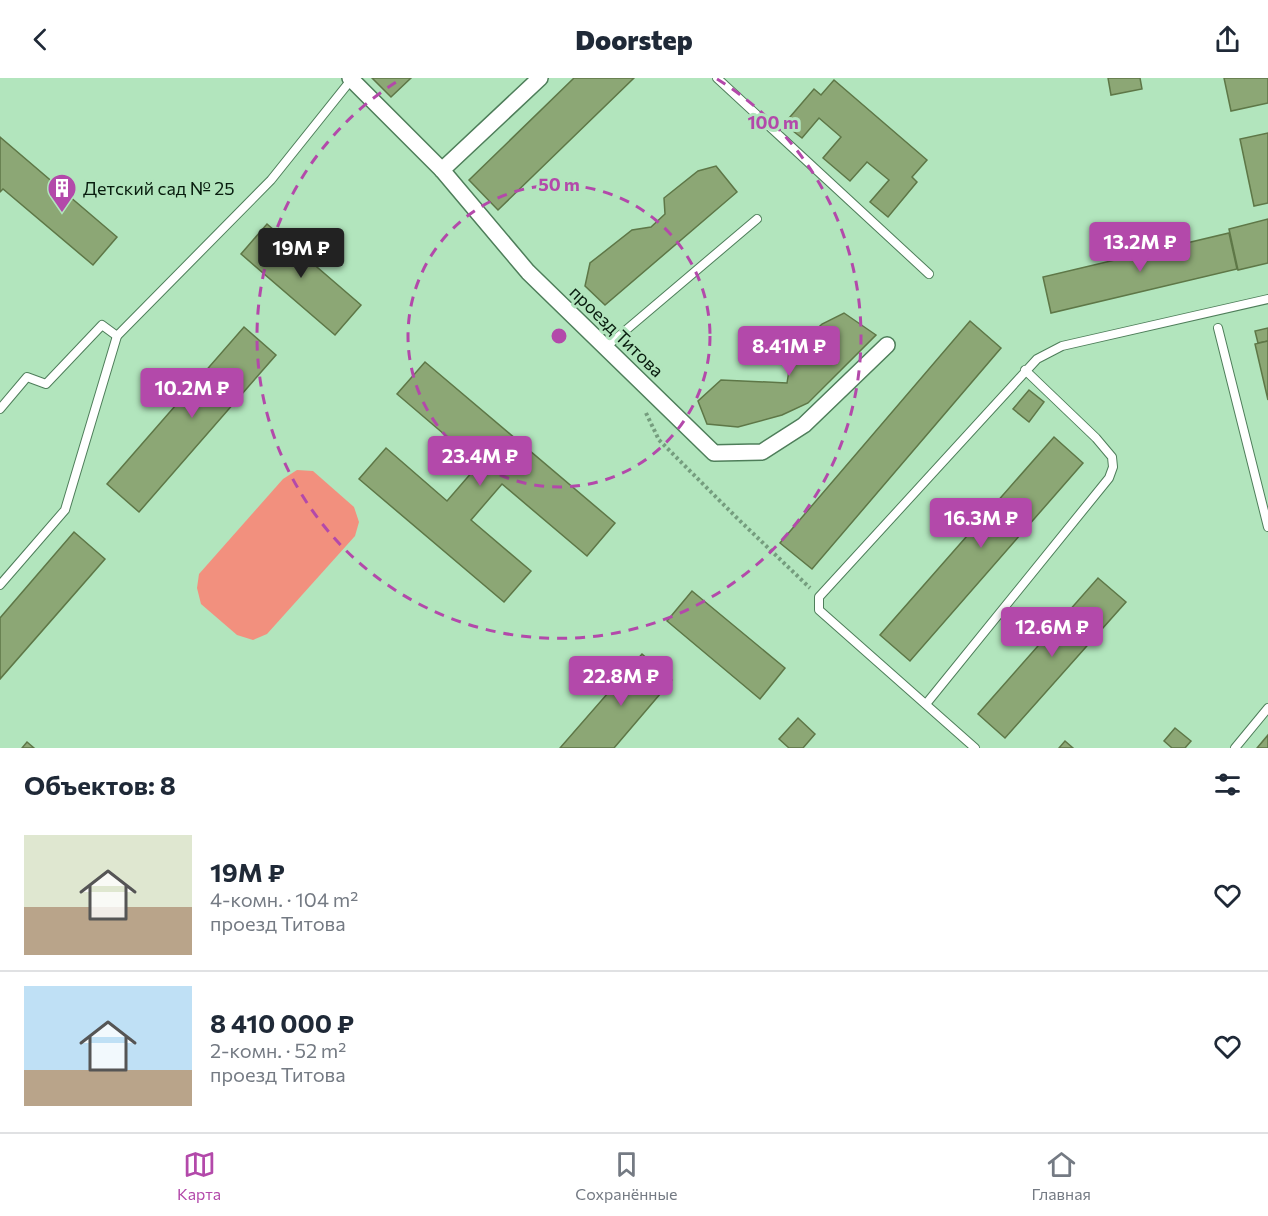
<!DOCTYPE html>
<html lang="ru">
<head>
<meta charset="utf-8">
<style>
	body { margin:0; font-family:Commissioner,sans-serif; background:#f2f2f3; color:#1f2937; height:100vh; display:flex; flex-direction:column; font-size:22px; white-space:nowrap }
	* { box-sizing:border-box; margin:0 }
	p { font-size:20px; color:#747a83 }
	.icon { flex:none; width:33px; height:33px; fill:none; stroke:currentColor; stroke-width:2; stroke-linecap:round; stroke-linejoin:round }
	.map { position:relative; height:670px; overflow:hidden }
	.panel { display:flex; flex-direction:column; background:#fff; flex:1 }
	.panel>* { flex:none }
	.price { position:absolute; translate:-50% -51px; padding:0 14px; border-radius:6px; background:#b349aa; color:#fff; font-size:20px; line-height:39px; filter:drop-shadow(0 2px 3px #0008) }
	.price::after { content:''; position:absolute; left:50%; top:36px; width:18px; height:14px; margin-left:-9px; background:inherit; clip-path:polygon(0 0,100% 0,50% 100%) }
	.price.active { background:#222; color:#fff }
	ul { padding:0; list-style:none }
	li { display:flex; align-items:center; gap:18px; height:150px; padding:0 24px }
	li+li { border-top:2px solid #e0e1e3 }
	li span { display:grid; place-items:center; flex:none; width:168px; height:120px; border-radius:0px; color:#555 }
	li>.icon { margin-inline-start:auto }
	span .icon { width:72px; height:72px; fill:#fffc; stroke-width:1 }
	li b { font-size:26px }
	h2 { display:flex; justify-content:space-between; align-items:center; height:72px; padding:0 24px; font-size:26px }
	header { display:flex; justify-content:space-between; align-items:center; height:78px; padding:0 24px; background:#fff; font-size:27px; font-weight:800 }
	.dock { display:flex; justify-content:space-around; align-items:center; height:84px; border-top:2px solid #e0e1e3; background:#fff; font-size:16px; color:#747a83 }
	.dock a { display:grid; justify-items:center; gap:3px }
	.dock .active { color:#b349aa }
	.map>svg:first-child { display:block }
</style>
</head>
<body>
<header><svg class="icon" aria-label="back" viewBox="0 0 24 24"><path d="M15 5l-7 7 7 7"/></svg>Doorstep<svg class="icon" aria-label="share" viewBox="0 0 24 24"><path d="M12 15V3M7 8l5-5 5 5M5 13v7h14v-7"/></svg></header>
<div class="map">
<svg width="1268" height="670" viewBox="0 0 1268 670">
	<rect width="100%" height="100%" fill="#b2e5bd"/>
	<path fill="#f2907e" d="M297 392 313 393 354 429 359 444 355 458 267 556 253 562 237 557 201 526 197 510 199 496 283 401Z"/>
	<g fill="#8ca775" stroke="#5e7747" stroke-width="1.5">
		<path d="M372 0H411L391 19Z"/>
		<path d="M574 0H634L498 132 469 102Z"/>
		<path d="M1108 0H1140L1142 11 1111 17Z"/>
		<path d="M1224 0H1268V25L1231 33Z"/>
		<path d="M834 2 927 82 912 99 917 104 888 139 870 124 889 102 867 84 850 103 823 80 841 59 819 40 802 60 784 46 814 11 821 17Z"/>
		<path d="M1268 55V125L1254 128 1240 61Z"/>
		<path d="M0 59 117 159 93 187 3 111 0 114Z"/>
		<path d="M716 88 737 114 605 227 585 208 590 185 632 152 651 149 665 136 664 120 698 93Z"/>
		<path d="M1268 141V185L1238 192 1229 151Z"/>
		<path d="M267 146 361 227 335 257 241 176Z"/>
		<path d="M1229 155 1237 191 1051 235 1043 199Z"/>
		<path d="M844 235 876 257 808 325 782 337 738 349 707 346 698 323 721 302 787 305 792 274 822 246Z"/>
		<path d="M970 243 1001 270 812 491 780 465Z"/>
		<path d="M244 249 276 277 139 434 107 406Z"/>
		<path d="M1268 250V263L1258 265 1255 253Z"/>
		<path d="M1268 263V322L1255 266Z"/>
		<path d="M425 284 615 445 587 478 502 406 471 442 531 493 504 524 359 401 386 370 447 423 479 386 397 316Z"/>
		<path d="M1029 312 1044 324 1029 344 1013 331Z"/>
		<path d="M1054 359 1083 385 910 583 880 557Z"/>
		<path d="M74 454 105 481 0 601V540Z"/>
		<path d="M1098 500 1126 524 1005 660 978 636Z"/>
		<path d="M692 513 785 590 760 621 667 543Z"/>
		<path d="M642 576 672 602 614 670H560Z"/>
		<path d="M798 640 815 656 803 670H789L779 661Z"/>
		<path d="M1175 650 1191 663 1185 670H1172L1164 663Z"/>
		<path d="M1268 657V670H1257Z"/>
		<path d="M1065 663 1073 670H1059Z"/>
		<path d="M27 664 34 670H22Z"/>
	</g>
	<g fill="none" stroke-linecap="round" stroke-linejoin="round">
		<g stroke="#4e7e5a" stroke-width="10">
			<g id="lane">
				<path d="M717 0 929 196"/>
				<path d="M1218 250 1268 449"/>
				<path d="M606 269 757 141"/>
				<path d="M0 331 27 299 46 306 102 247 117 258"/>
				<path d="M0 507 65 432 117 258 271 102 351 2"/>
				<path d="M926 626 1109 400 1113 389 1112 379 1096 360 1025 292"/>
				<path d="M975 670 819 532V519L1037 281 1062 268 1268 221"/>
				<path d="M1235 670 1268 630"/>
			</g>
		</g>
		<g stroke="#4e7e5a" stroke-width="18">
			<g id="street">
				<path d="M350 0 442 92 528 194 714 375 762 374 804 347 887 267"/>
				<path d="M442 92 540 0"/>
			</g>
		</g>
		<path stroke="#759d7e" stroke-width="4" stroke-dasharray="3 3" stroke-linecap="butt" d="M646 335 659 362 737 440 810 510"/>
		<use href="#lane" stroke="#fff" stroke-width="8"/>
		<use href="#street" stroke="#fff" stroke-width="15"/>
	</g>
	<g fill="none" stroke="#b349aa" stroke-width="3" stroke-dasharray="10 8">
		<circle cx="559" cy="258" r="151"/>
		<path d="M717 1A302 302 0 1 1 401 1"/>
	</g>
	<defs>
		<g id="building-pin" transform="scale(1.5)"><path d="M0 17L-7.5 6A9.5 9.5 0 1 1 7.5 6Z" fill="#b349aa" stroke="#b2e5bd"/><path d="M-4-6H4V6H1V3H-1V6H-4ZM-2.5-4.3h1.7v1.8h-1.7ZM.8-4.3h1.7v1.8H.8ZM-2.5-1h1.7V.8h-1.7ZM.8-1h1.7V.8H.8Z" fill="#fff"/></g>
	</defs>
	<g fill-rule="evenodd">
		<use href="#building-pin" x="62" y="110"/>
	</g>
	<g text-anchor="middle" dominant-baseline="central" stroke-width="6" stroke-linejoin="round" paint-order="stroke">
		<g font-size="18" fill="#081c0e" stroke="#b2e5bd" text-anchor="start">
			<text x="83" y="110">Детский сад № 25</text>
		</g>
		<g font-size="18" fill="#081c0e" stroke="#b2e5bd">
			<text transform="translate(617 253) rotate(44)">проезд Титова</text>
		</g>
	</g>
	<circle cx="559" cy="258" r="9" fill="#b349aa" stroke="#b2e5bd" stroke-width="3"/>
	<g font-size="18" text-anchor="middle" font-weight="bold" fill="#b349aa" stroke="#b2e5bd" stroke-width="6" stroke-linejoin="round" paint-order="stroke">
		<text x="773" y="51">100 m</text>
		<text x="559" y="113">50 m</text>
	</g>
</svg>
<b class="price" style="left:1140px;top:195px">13.2M ₽</b>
<b class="price active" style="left:301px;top:201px">19M ₽</b>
<b class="price" style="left:789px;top:299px">8.41M ₽</b>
<b class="price" style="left:192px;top:341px">10.2M ₽</b>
<b class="price" style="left:480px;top:409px">23.4M ₽</b>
<b class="price" style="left:981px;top:471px">16.3M ₽</b>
<b class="price" style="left:1052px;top:580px">12.6M ₽</b>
<b class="price" style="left:621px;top:629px">22.8M ₽</b>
</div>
<section class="panel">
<h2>Объектов: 8<svg class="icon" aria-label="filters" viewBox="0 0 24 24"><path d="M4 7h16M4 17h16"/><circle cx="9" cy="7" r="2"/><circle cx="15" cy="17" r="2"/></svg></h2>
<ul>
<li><span style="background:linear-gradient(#dfe7d0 60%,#b9a48a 0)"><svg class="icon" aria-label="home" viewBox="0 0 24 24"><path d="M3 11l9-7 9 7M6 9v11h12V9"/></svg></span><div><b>19M ₽</b><p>4-комн. · 104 m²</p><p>проезд Титова</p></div><svg class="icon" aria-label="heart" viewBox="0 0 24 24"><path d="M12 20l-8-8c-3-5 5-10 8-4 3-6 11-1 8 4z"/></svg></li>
<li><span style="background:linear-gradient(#bfe0f5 70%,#b9a48a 0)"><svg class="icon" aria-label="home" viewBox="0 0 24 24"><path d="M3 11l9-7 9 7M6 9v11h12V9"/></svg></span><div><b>8 410 000 ₽</b><p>2-комн. · 52 m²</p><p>проезд Титова</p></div><svg class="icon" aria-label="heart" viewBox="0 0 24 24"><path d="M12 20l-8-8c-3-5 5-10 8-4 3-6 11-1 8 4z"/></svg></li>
</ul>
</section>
<nav class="dock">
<a class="active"><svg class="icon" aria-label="map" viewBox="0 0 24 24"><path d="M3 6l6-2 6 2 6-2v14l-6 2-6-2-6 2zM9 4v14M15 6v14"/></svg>Карта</a>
<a><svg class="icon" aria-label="saved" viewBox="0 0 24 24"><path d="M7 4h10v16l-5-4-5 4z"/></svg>Сохранённые</a>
<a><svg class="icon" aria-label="home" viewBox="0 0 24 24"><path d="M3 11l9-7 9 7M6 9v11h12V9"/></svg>Главная</a>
</nav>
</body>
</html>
